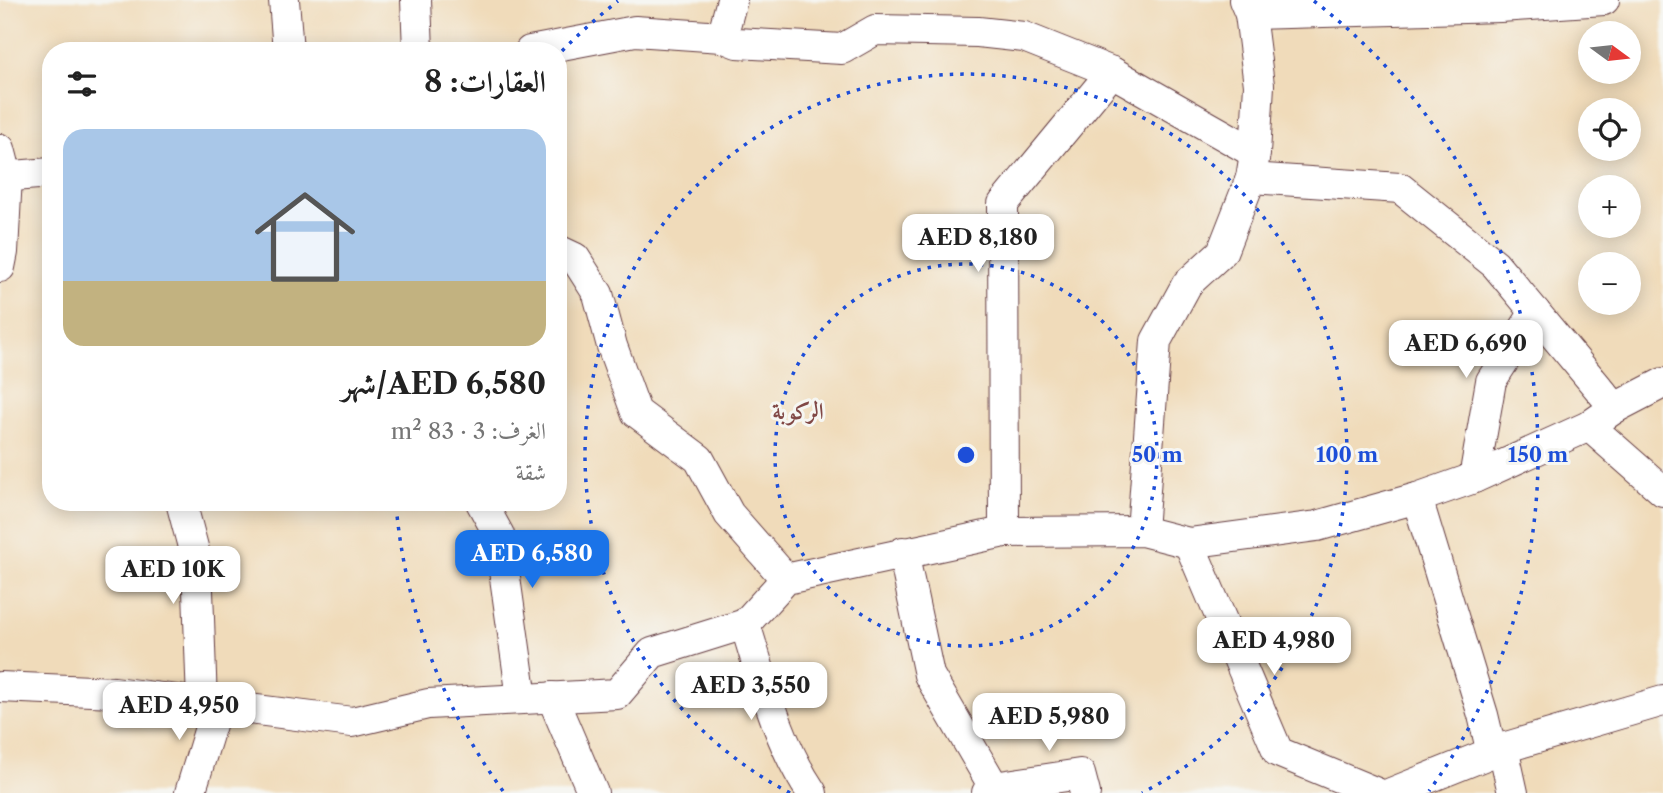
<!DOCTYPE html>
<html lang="ar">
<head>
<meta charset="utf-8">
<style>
	body { margin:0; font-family:"Libre Caslon Text",Amiri,serif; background:#f2f2f2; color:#222; direction:rtl; height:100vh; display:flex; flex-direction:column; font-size:26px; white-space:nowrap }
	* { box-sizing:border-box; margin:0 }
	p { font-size:23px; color:#767676 }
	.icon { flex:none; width:38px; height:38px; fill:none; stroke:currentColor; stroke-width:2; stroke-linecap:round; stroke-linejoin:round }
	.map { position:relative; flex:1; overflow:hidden; direction:ltr }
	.drawer { position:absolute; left:42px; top:42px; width:525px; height:469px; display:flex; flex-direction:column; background:#fff; border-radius:28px; box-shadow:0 4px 18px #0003; direction:rtl }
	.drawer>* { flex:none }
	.needle { width:46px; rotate:105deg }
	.tools { position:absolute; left:1578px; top:21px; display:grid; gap:14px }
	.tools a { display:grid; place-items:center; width:63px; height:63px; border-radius:50%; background:#fff; box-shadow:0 4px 18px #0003; font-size:35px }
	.price { position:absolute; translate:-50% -60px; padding:0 16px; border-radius:14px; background:#fff; color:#222; font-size:23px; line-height:46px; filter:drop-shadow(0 2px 4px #0008) }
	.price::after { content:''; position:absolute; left:50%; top:42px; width:21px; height:16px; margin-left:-10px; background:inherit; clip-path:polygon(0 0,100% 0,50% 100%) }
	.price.selected { background:#1a73e8; color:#fff }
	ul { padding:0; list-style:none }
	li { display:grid; align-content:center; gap:14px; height:371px; padding:0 21px }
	li span { display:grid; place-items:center; height:217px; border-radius:21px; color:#555 }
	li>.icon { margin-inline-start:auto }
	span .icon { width:126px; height:126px; fill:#fffc; stroke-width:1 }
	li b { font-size:30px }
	h2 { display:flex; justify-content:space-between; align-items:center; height:84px; padding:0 21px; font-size:30px }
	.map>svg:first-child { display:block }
</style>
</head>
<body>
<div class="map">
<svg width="1663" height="793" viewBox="0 0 1663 793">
	<rect width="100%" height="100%" fill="#f6f6f2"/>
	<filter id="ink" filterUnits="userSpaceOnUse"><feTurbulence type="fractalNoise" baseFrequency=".0143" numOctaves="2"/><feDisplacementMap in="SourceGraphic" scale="14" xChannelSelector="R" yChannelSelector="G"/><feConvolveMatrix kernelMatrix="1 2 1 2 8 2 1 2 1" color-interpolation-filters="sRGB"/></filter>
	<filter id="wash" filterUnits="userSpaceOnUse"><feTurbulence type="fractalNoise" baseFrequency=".00686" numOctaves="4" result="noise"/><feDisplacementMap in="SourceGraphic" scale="28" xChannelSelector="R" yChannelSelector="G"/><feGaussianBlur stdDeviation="1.57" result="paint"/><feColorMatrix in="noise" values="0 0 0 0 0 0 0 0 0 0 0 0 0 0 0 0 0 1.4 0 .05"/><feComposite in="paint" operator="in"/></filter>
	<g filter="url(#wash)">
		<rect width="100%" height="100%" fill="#f0dbba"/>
	</g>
	<g filter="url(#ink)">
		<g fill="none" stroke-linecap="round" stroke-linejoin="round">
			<g stroke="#633b40" stroke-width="32">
				<g id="street">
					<path d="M284 0 288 51"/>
					<path d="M416 0 418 51"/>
					<path d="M1250 14 1500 7 1604 0"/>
					<path d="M722 37 732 0"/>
					<path d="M530 51 635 31 722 37 737 43 842 49 875 30 978 32 1024 37 1112 72 1255 153"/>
					<path d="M0 149 7 176 3 252 0 267"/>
					<path d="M0 177 51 173"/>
					<path d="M1251 178 1400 188 1495 264 1615 408"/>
					<path d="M558 250 575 258 598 294 612 346 636 412 699 459 729 514 786 579"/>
					<path d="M1589 426 1663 491"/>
					<path d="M1474 478 1491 381 1535 312"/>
					<path d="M1417 498 1483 715 1492 753"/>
					<path d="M181 502 197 562 202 703"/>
					<path d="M481 502 499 535 522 698"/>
					<path d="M1142 531 1156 341 1187 284 1222 252 1251 178 1255 153 1259 85 1250 14 1244 0"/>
					<path d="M1004 532 1003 204 1112 72"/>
					<path d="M1189 543 1278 752 1377 793"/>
					<path d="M903 552 929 675 994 787"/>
					<path d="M745 624C763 681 778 743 812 793"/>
					<path d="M0 687 114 692 352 722 428 704 617 694 652 653 745 624 786 579 1004 532 1142 531 1189 543 1317 526 1417 498 1474 478 1589 426 1615 408 1663 383"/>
					<path d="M552 697 593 793"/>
					<path d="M1503 748 1513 793"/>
					<path d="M190 793 217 705"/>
					<path d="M987 793 994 787 1080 774 1085 793"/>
					<path d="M1391 793 1503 748 1663 701"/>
				</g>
			</g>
			<use href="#street" stroke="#fff" stroke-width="30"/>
		</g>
	</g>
	<g fill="none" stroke="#1d4ed8" stroke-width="3.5" stroke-dasharray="3.5 7">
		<circle cx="966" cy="455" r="191"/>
		<path d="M790 793A381 381 0 1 1 1142 793"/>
		<path d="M503 791A572 572 0 0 1 396 505M562 51A572 572 0 0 1 618 1M1314 1A572 572 0 0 1 1429 791"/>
	</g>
	<g text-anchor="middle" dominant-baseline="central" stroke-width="6" stroke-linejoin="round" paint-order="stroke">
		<g font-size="23" font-weight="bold" fill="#814846" stroke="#f6f6f2">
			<text x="798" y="411">الركوبة</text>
		</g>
	</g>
	<circle cx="966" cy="455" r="10" fill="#1d4ed8" stroke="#f6f6f2" stroke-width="3.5"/>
	<g font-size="21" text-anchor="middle" font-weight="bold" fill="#1d4ed8" stroke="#f6f6f2" stroke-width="6" stroke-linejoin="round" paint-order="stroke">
		<text x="1157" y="462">50 m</text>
		<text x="1347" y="462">100 m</text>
		<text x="1538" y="462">150 m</text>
	</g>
</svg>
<div class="tools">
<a><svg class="needle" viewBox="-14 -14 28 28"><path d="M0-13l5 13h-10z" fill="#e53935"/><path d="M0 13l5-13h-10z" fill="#767676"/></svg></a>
<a><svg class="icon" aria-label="locate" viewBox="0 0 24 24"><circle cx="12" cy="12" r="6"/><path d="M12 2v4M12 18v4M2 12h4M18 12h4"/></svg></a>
<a>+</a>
<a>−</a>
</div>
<b class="price" style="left:978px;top:274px">AED 8,180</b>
<b class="price" style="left:1466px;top:380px">AED 6,690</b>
<b class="price selected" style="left:532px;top:590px">AED 6,580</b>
<b class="price" style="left:173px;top:606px">AED 10K</b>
<b class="price" style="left:1274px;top:677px">AED 4,980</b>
<b class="price" style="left:751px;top:722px">AED 3,550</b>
<b class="price" style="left:179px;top:742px">AED 4,950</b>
<b class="price" style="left:1049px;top:753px">AED 5,980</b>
<section class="drawer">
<h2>العقارات: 8<svg class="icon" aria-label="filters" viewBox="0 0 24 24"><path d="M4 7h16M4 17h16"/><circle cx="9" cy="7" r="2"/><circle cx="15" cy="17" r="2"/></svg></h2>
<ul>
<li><span style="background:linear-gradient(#a9c7e8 70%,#c2b280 0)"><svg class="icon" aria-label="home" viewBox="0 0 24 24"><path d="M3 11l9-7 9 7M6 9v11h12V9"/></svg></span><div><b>AED 6,580/شهر</b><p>الغرف: 3 · 83 m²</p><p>شقة</p></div></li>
</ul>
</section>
</div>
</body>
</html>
